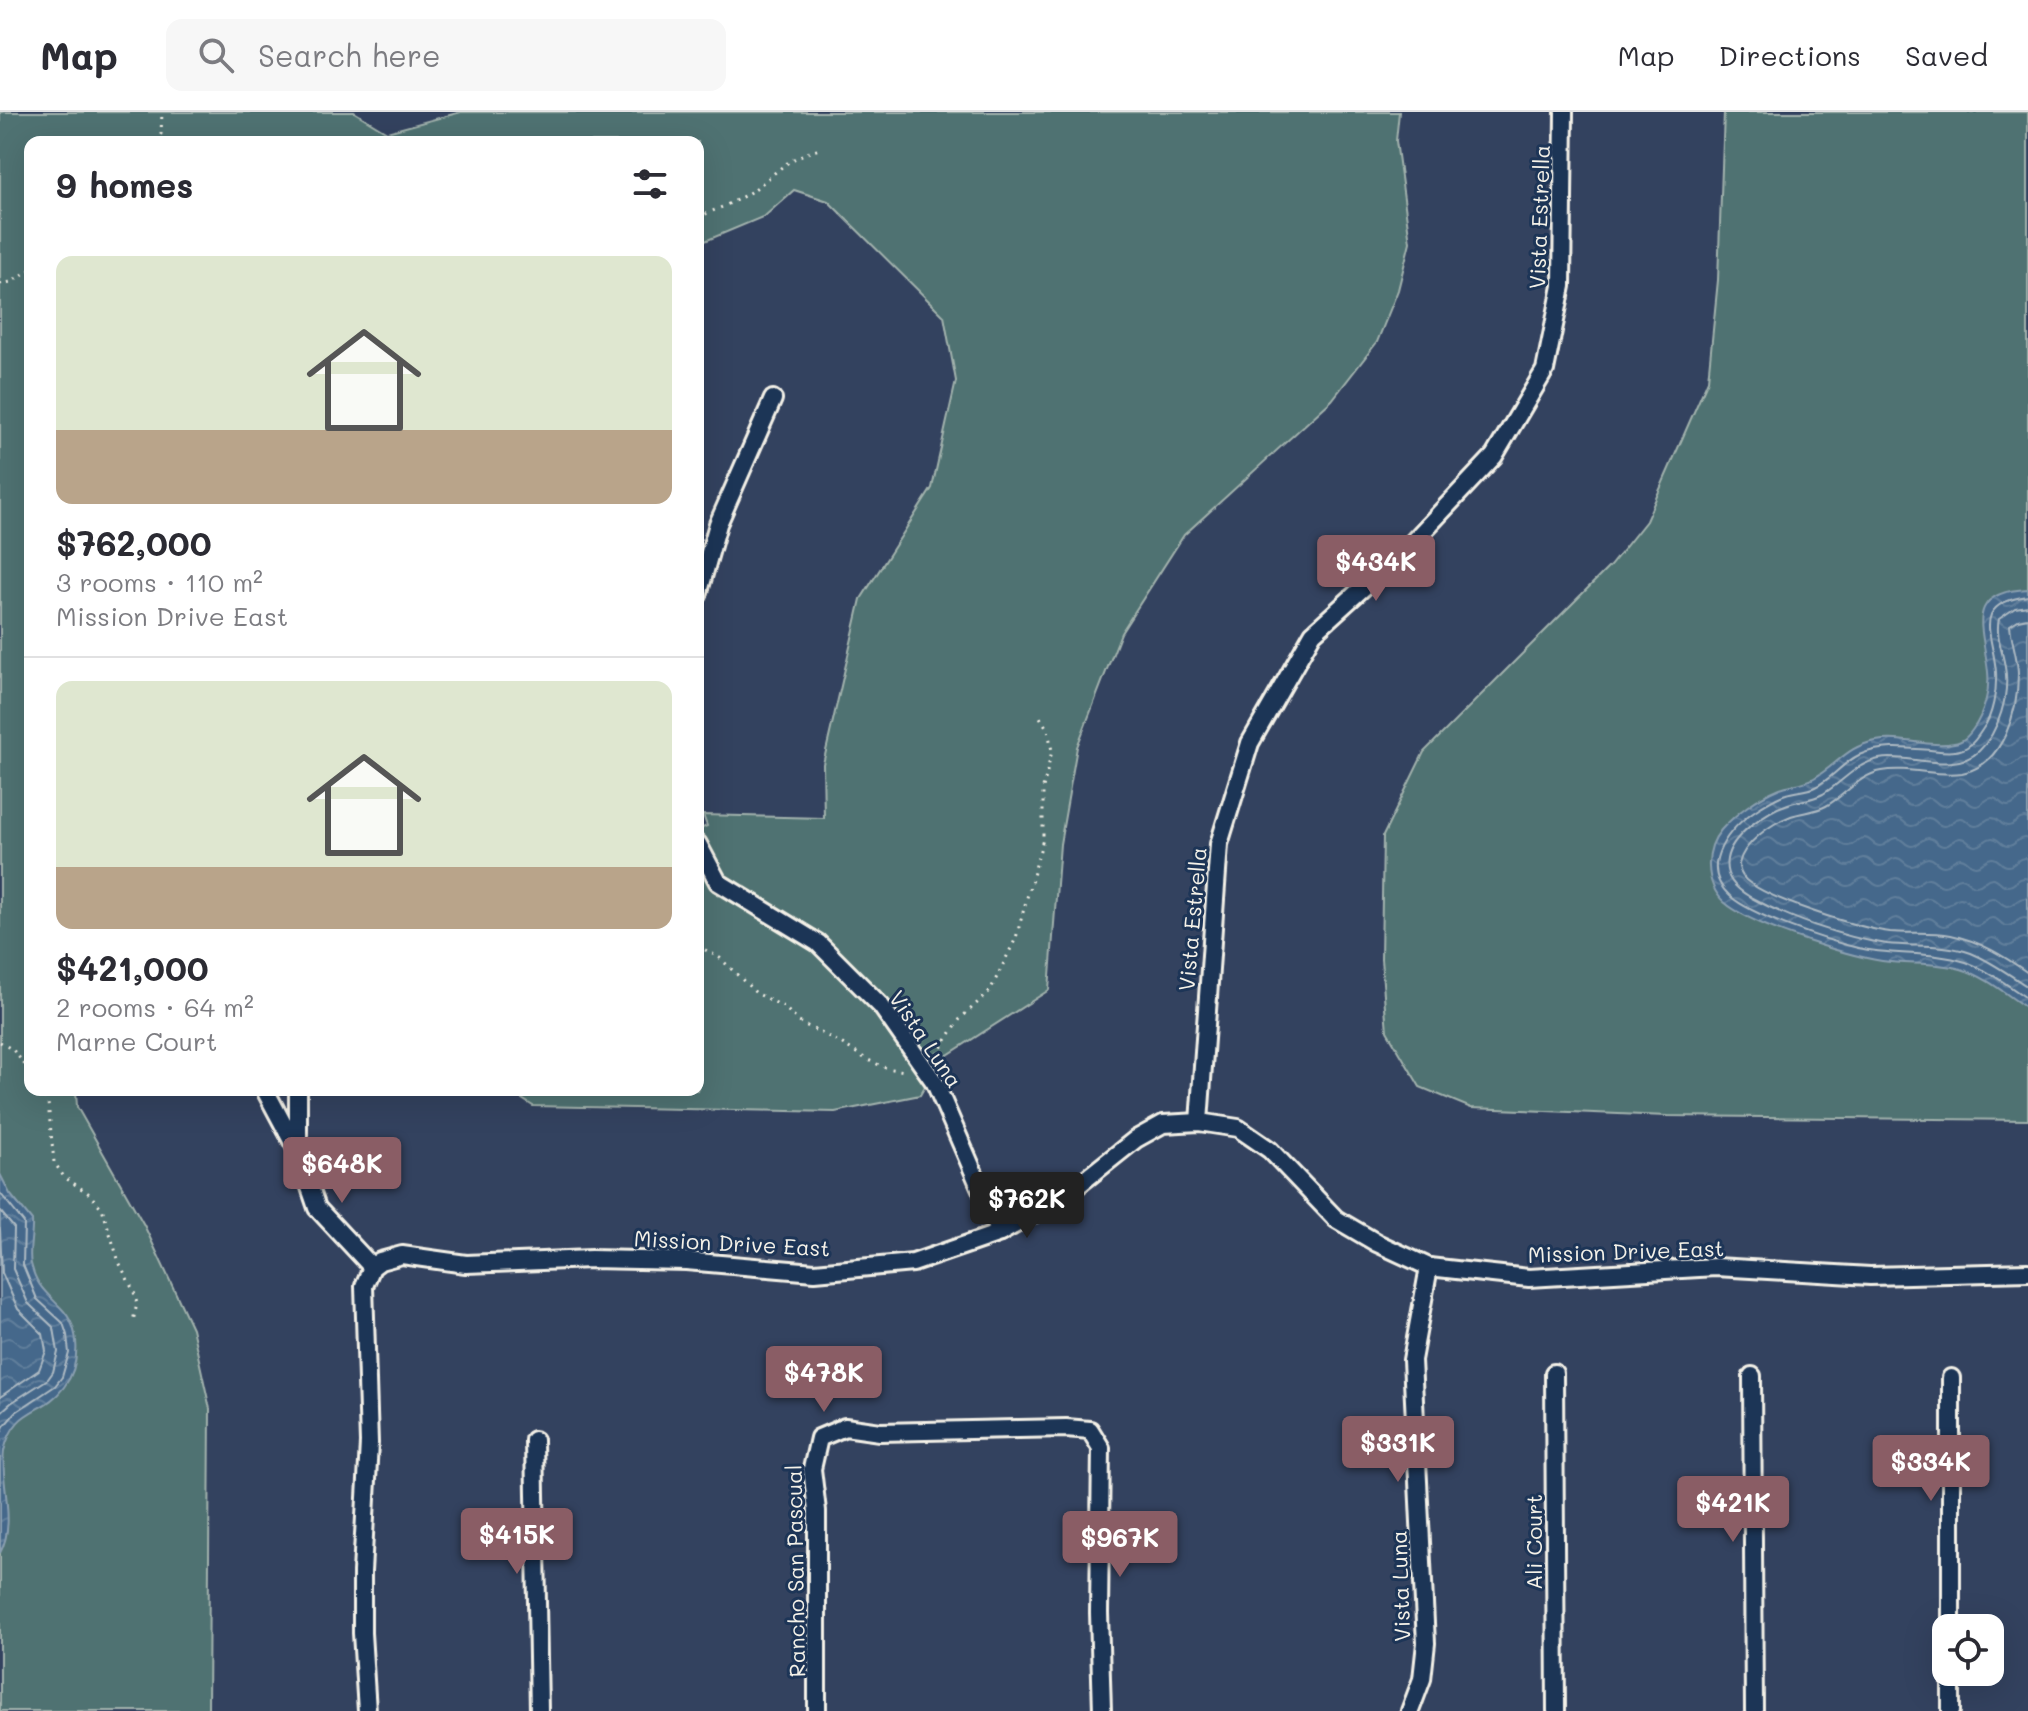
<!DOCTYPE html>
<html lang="en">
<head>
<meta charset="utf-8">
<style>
	body { margin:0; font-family:Mali,sans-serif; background:#f7f7f7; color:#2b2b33; height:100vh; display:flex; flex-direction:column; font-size:30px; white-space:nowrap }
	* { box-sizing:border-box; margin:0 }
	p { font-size:26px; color:#7c7c81 }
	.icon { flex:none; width:44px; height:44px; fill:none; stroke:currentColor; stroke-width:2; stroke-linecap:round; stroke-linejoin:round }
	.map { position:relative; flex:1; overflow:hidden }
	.side { position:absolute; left:24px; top:24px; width:680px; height:960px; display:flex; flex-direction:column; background:#fff; border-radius:16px; box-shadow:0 8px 32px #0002 }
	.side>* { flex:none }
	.controls { position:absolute; left:1932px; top:1502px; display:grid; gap:16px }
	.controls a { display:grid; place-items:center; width:72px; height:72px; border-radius:16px; background:#fff; box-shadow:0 8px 32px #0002; font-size:40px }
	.price { position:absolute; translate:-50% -68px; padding:0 18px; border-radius:8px; background:#8a5d65; color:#fff; font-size:26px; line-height:52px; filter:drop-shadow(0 2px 4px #0008) }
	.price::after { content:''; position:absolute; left:50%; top:48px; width:24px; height:18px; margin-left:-12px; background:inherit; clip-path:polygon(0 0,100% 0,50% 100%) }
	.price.on { background:#222; color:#fff }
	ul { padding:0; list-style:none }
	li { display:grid; align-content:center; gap:16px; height:424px; padding:0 32px }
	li+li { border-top:2px solid #e1e1e2 }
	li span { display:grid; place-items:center; height:248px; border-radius:16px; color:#555 }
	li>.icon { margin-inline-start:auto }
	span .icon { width:144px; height:144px; fill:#fffc; stroke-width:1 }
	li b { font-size:34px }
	h2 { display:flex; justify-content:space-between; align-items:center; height:96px; padding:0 32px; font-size:34px }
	header { display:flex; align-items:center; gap:48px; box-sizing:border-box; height:112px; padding:0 40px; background:#fff; border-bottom:2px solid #e1e1e2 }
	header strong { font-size:38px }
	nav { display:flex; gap:44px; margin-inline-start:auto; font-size:28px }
	.search { width:560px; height:72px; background:#f7f7f7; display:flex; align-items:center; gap:20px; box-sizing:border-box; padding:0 28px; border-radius:16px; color:#7c7c81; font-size:30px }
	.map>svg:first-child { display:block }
</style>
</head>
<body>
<header>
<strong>Map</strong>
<div class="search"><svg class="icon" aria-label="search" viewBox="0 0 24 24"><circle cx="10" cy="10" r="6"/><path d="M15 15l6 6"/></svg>Search here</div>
<nav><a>Map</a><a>Directions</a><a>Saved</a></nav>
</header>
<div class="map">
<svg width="2028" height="1599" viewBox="0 0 2028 1599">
	<defs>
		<pattern id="water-waves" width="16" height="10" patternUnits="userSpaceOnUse" patternTransform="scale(2)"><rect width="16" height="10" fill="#44688b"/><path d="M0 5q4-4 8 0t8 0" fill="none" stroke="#607e9b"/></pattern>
	</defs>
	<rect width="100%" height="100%" fill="#33425f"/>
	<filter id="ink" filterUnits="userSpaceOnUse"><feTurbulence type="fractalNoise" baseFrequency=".0125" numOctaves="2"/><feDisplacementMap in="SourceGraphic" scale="16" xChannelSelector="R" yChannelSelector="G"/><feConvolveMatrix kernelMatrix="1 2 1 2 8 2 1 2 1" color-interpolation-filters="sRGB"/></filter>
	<g filter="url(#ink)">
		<g fill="#507272" stroke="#a2b2ad" stroke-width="2">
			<path d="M0 0H354L387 20 461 0H1399L1396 29 1410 130 1398 178 1377 230 1332 288 1184 423 1121 521 1077 635 1060 732 1049 878 940 948 920 983 835 1000 533 994 508 978H698V718L707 714 703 703 824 706 823 652 861 487 932 376 956 269 944 204 828 89 794 78 765 104 698 132V30H30V978H76L77 995 144 1113 192 1216 210 1297 208 1599H0Z"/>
			<path d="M1724 0H2028V1008L1667 1004 1471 996 1420 975 1387 919 1381 847 1383 724 1424 640 1610 454 1646 409 1708 268 1718 168Z"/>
		</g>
		<g fill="url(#water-waves)" stroke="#8a9fb0" stroke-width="2">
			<path d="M2028 477V897C2007 883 1985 864 1961 857 1935 850 1909 853 1882 849 1846 843 1751 814 1724 790 1705 772 1704 738 1721 718 1736 701 1758 685 1780 676 1791 672 1804 672 1814 666 1837 653 1847 634 1876 629 1902 624 1929 636 1954 631 1963 630 1968 624 1973 617 1984 602 1990 579 1988 560 1984 518 1962 480 2028 477Z"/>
			<path d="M0 1062 10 1082 32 1109C33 1123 28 1139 31 1152 36 1174 47 1181 61 1196 81 1216 81 1253 64 1275 43 1304 15 1293 4 1339 0 1372 17 1410 0 1441Z"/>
		</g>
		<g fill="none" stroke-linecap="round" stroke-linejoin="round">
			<g stroke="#aebac3" stroke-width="2">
				<path d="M2028 484C1970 492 1993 521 1996 560 1997 578 1993 604 1982 618 1976 627 1971 635 1960 638 1951 641 1940 639 1930 638 1906 636 1882 633 1859 643 1842 651 1832 667 1815 675 1806 679 1795 679 1786 682 1776 685 1768 691 1759 696 1731 714 1696 753 1730 784 1752 804 1828 829 1858 836 1894 844 1932 839 1966 850 1988 858 2009 874 2028 887"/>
				<path d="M2028 494 2015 496 1999 507C1995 523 2003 540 2005 555 2010 582 1999 620 1979 639 1954 663 1909 641 1879 647 1855 652 1843 670 1823 682 1812 688 1800 688 1788 692 1767 699 1731 723 1727 747 1724 765 1735 776 1750 785 1788 806 1844 826 1887 832 1915 835 1944 831 1971 841 1991 849 2010 863 2028 875"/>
				<path d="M2028 506 2018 508 2010 513C2011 529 2018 545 2018 562 2018 598 2004 653 1962 661 1936 665 1909 654 1882 659 1859 663 1846 683 1826 694 1815 700 1802 700 1791 704 1772 711 1743 731 1739 752 1739 758 1741 763 1746 768 1769 788 1859 816 1890 820 1910 822 1932 819 1951 823 1980 829 2004 844 2028 861"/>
				<path d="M0 1081 24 1111 23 1153 37 1187 63 1211 67 1223 69 1241 62 1265 55 1274 16 1300 4 1314 0 1324"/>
				<path d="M0 1099 14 1116 13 1157 28 1191 54 1216 58 1240 53 1260 48 1267 11 1291 0 1301"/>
				<path d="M0 1117 2 1161 18 1197 43 1222 46 1239 39 1258 0 1285"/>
			</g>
			<g stroke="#f4f1e8" stroke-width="22">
				<g id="minor">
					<path d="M698 483 718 412 773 287"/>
					<path d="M698 732 718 770 818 831 881 894 935 971 1000 1121"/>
					<path d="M265 978 298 1040 317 1096 372 1155"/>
					<path d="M1199 1010 1219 732 1250 631 1313 521 1410 433 1494 344 1545 258 1562 174 1564 0"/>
					<path d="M298 1038V978"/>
					<path d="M1554 1261 1556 1599"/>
					<path d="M1752 1264 1754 1599"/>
					<path d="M1951 1266V1516"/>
					<path d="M534 1328 539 1599"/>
					<path d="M1951 1560V1599"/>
					<path d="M367 1599 362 1521V1460L369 1331 364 1174 372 1155 380 1149 402 1143 466 1152 591 1147 686 1149 815 1160 913 1151 1000 1121 1037 1100 1072 1078 1136 1027 1163 1012 1199 1010 1238 1016 1270 1038 1336 1107 1377 1131 1429 1155 1529 1166 1716 1155 1870 1164 2028 1160"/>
					<path d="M817 1599V1399L812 1357 819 1326 845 1315 880 1320 1066 1316 1090 1318 1101 1336 1099 1501 1102 1599"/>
					<path d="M1410 1599 1422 1567 1426 1531 1412 1248 1429 1155"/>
				</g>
			</g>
			<g stroke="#f4f1e8" stroke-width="3" stroke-dasharray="2 6" stroke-linecap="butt">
				<path d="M157 30 161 22 162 0"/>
				<path d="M698 105C718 97 738 89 756 76 780 58 789 44 821 37"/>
				<path d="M0 172 11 170 30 158"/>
				<path d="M698 834 720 846 756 881 784 895 799 910 841 931 866 947 886 956 905 959"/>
				<path d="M0 930 13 938 30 959"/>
				<path d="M937 942 960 907 990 879 1016 826 1043 727V676L1052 639 1048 618 1040 605"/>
				<path d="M41 978 48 991 54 1050 64 1065 88 1081 102 1096 119 1150 134 1180 137 1192 133 1209"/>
			</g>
			<use href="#minor" stroke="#1d3557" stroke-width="16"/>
		</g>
	</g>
	<g text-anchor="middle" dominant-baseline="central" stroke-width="6" stroke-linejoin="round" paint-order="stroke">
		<g font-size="22" fill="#f4f1e8" stroke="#1d3557">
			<text transform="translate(1539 105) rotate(-88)">Vista Estrella</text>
			<text transform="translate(1192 807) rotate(-85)">Vista Estrella</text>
			<text transform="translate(926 927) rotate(56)">Vista Luna</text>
			<text transform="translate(732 1131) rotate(3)">Mission Drive East</text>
			<text transform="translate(1626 1139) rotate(-2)">Mission Drive East</text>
			<text transform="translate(1533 1430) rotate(-90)">Ali Court</text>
			<text transform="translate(795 1459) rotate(-91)">Rancho San Pascual</text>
			<text transform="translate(1400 1474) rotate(-92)">Vista Luna</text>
		</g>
	</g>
</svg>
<div class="controls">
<a><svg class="icon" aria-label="locate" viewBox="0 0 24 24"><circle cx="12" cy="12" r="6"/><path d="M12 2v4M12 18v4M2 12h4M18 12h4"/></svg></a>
</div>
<b class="price" style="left:1376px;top:491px">$434K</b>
<b class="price" style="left:342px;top:1093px">$648K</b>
<b class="price on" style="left:1027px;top:1128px">$762K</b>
<b class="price" style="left:824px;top:1302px">$478K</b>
<b class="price" style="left:1398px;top:1372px">$331K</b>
<b class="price" style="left:1931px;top:1391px">$334K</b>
<b class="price" style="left:1733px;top:1432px">$421K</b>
<b class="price" style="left:517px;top:1464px">$415K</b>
<b class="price" style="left:1120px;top:1467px">$967K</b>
<section class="side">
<h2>9 homes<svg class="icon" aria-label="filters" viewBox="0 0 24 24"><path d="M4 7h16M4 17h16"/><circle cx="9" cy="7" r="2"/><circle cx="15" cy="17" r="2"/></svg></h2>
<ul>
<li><span style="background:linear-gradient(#dfe7d0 70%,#b9a48a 0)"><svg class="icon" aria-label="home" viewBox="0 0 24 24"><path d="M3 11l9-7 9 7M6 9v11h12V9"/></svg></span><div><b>$762,000</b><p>3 rooms · 110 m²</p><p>Mission Drive East</p></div></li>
<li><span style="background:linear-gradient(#dfe7d0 75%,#b9a48a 0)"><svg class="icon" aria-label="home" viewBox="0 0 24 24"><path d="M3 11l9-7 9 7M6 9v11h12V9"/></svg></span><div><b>$421,000</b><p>2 rooms · 64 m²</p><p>Marne Court</p></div></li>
</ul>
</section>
</div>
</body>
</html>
